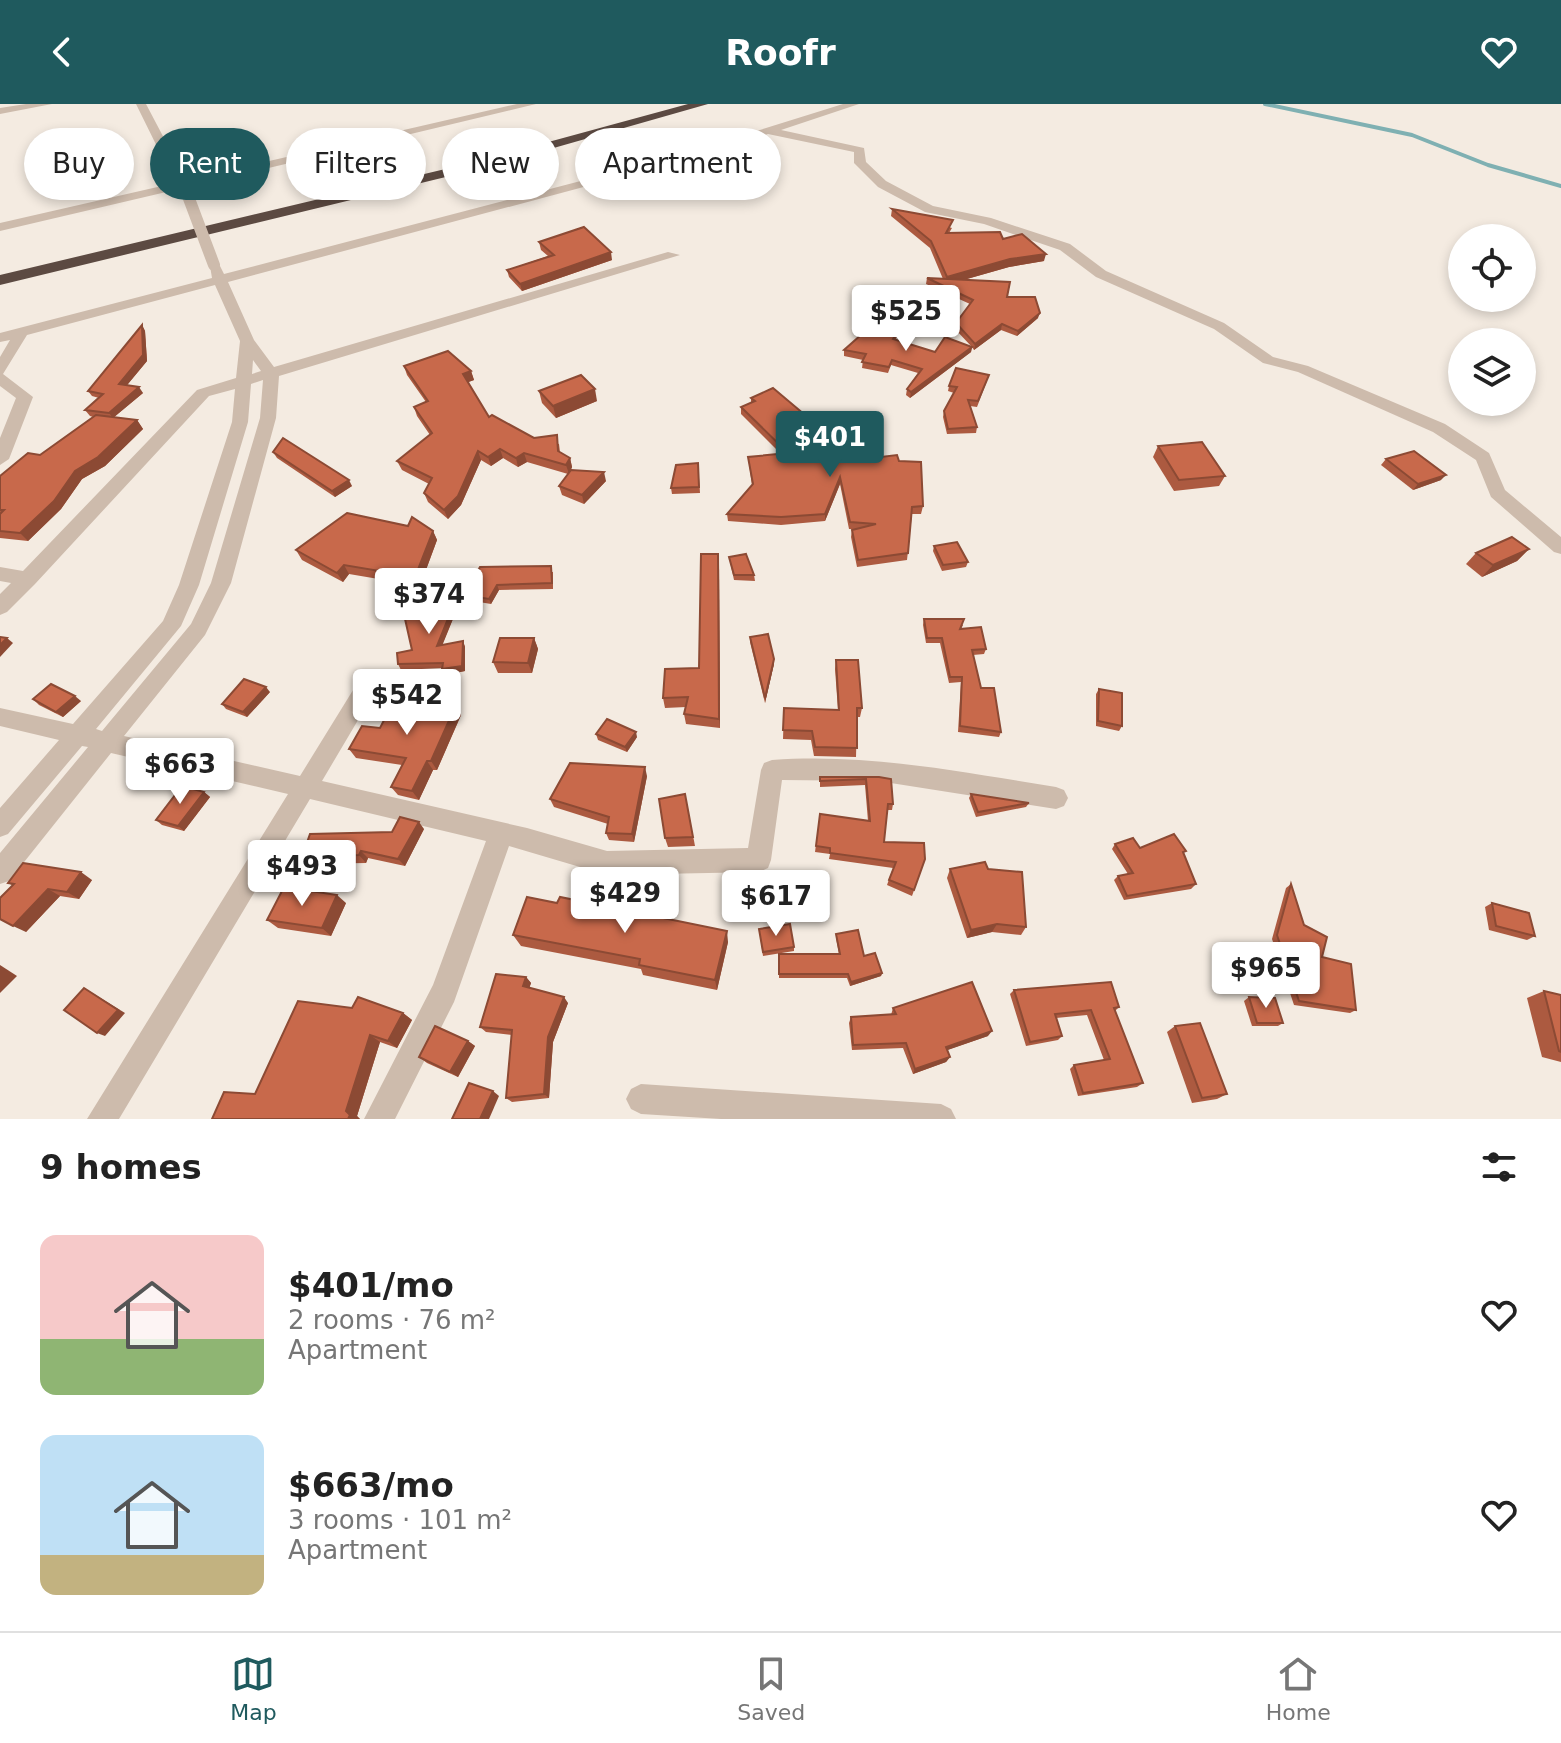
<!DOCTYPE html>
<html lang="en">
<head>
<meta charset="utf-8">
<style>
	body { margin:0; font-family:"DejaVu Sans",sans-serif; background:#f2f2f2; color:#222; height:100vh; display:flex; flex-direction:column; font-size:30px; white-space:nowrap }
	* { box-sizing:border-box; margin:0 }
	p { font-size:26px; color:#767676 }
	.icon { flex:none; width:44px; height:44px; fill:none; stroke:currentColor; stroke-width:2; stroke-linecap:round; stroke-linejoin:round }
	.map { position:relative; height:1015px; overflow:hidden }
	.sheet { display:flex; flex-direction:column; background:#fff; flex:1 }
	.sheet>* { flex:none }
	.top-card { position:absolute; left:24px; top:24px; width:800px; height:72px; display:flex; gap:16px }
	.fabs { position:absolute; left:1448px; top:120px; display:grid; gap:16px }
	.fabs a { display:grid; place-items:center; width:88px; height:88px; border-radius:50%; background:#fff; box-shadow:0 4px 12px #0003; font-size:40px }
	.price { position:absolute; translate:-50% -68px; padding:0 18px; border-radius:8px; background:#fff; color:#222; font-size:26px; line-height:52px; filter:drop-shadow(0 2px 4px #0008) }
	.price::after { content:''; position:absolute; left:50%; top:48px; width:24px; height:18px; margin-left:-12px; background:inherit; clip-path:polygon(0 0,100% 0,50% 100%) }
	.price.current { background:#1f5a5e; color:#fff }
	ul { padding:0; list-style:none }
	li { display:flex; align-items:center; gap:24px; height:200px; padding:0 40px }
	li span { display:grid; place-items:center; flex:none; width:224px; height:160px; border-radius:16px; color:#555 }
	li>.icon { margin-inline-start:auto }
	span .icon { width:96px; height:96px; fill:#fffc; stroke-width:1 }
	li b { font-size:34px }
	h2 { display:flex; justify-content:space-between; align-items:center; height:96px; padding:0 40px; font-size:34px }
	.tag { padding:0 28px; border-radius:36px; background:#fff; box-shadow:0 4px 12px #0003; font-size:28px; line-height:72px }
	.tag.current { background:#1f5a5e; color:#fff }
	header { display:flex; justify-content:space-between; align-items:center; height:104px; padding:0 40px; background:#1f5a5e; color:#fff; font-size:36px; font-weight:700 }
	.tabs { display:flex; justify-content:space-around; align-items:center; height:112px; border-top:2px solid #e0e0e0; background:#fff; font-size:22px; color:#767676 }
	.tabs a { display:grid; justify-items:center; gap:4px }
	.tabs .current { color:#1f5a5e }
	.map>svg:first-child { display:block }
</style>
</head>
<body>
<header><svg class="icon" aria-label="back" viewBox="0 0 24 24"><path d="M15 5l-7 7 7 7"/></svg>Roofr<svg class="icon" aria-label="heart" viewBox="0 0 24 24"><path d="M12 20l-8-8c-3-5 5-10 8-4 3-6 11-1 8 4z"/></svg></header>
<div class="map">
<svg width="1561" height="1015" viewBox="0 0 1561 1015">
	<rect width="100%" height="100%" fill="#f4ebe1"/>
	<g fill="none" stroke-linecap="round" stroke-linejoin="round">
		<path stroke="#7fb0b2" stroke-width="4" d="M1265 0 1412 31 1488 61 1561 82"/>
		<g fill="#cdbbac" fill-rule="evenodd">
			<path d="M26 0H52L0 10V4Z"/>
			<path d="M136 0H146L186 76 517 0H536L189 83 194 92 188 96 179 85 0 127V119L175 79Z"/>
			<path d="M843 0H859L781 26 864 44 866 58 886 77 933 102 991 114 1070 140 1106 167 1224 219 1273 253 1308 262 1445 320 1489 349 1505 386 1561 433V450L1554 448 1491 393 1476 356 1433 328 1298 268 1263 259 1214 225 1096 173 1060 146 984 120 925 108 878 83 854 59V48L768 30 688 55 228 178 254 236 274 263 668 148 680 151 279 272 276 314 231 479 205 531 124 632 300 672 358 578 366 575 374 578 377 584 322 677 527 724 607 747 748 744 761 666 764 659 772 656C868 649 961 668 1056 683L1064 686 1068 694 1064 702 1056 705 878 677 782 676 771 756 768 764 759 768 607 771 509 742 454 898 395 1015H364L433 881 486 737 310 695 119 1015H87L288 690 111 649 9 777 0 780V749L88 643 82 642 8 730 0 733V704L59 636 0 622V604L73 620 163 517 179 481 232 318 235 285 209 292 35 480 7 508 0 511V490L11 479 0 477V463L23 467 197 286 236 274 240 237 215 181 27 231 3 270 33 293 9 355 0 361V334L16 294 0 282V253L10 236 0 238V229L212 174 210 162H220L224 170 680 51ZM253 256 261 267 252 270ZM263 276 260 314 211 479 191 520 102 627 96 625 181 522 199 481 248 318 251 280Z"/>
			<path d="M641 980 941 1000 951 1005 956 1015H721L641 1010 631 1005 626 995 631 985Z"/>
		</g>
		<path fill="#5c4a42" fill-rule="evenodd" d="M688 0H708L487 63 0 181V171L479 57Z"/>
		<path stroke="#cdbbac" stroke-width="12" d="M188 92 214 161"/>
	</g>
	<g fill="#ac5a40">
		<path d="M892 105 952 124 949 129 1003 135 1044 157 1009 163 963 176 1007 193 1038 214 1017 232 1001 226 974 246 972 243 971 248 910 294 906 291 907 285 918 269 891 261 888 269 862 264 863 256 844 252V246L897 229 896 236 935 248 971 242 955 225 956 219 970 200 926 180 927 174 943 175 930 144 891 112Z"/>
		<path d="M539 138 612 156 522 187 509 173 507 166 548 152 541 146Z"/>
		<path d="M142 221 145 227 147 257 127 281 143 289 114 313 137 316 143 325 105 362 82 375 61 405 28 437 0 434V372L40 351 93 313 90 312 85 306 99 294 92 292 88 287Z"/>
		<path d="M404 262 471 267 474 276 468 278 489 313 534 334 559 340 560 348 570 354 572 363 570 368 606 377 584 400 562 391 559 382 568 370 527 358 518 363 503 354 491 362 481 356 461 401 448 415 428 398 424 389 429 380 402 366 397 357 430 331 417 312 414 303 426 298 407 271Z"/>
		<path d="M987 277 977 303 970 302 977 323 976 329 947 330 943 313 944 307 954 289 948 287 949 282Z"/>
		<path d="M539 287 597 297 556 314 542 299Z"/>
		<path d="M751 294 843 343 881 353 923 402 921 410H912L907 456 857 463 851 433 852 426 853 425H849L840 380 825 417 781 421 728 417 727 410 752 381 748 353 781 350 741 310V303L751 299Z"/>
		<path d="M1158 342 1225 372 1219 382 1174 387 1153 353Z"/>
		<path d="M273 348 352 382 335 393 277 354Z"/>
		<path d="M1386 355 1441 376 1413 386 1381 361Z"/>
		<path d="M698 359 700 389 672 390 671 384Z"/>
		<path d="M408 422 433 427 437 436 420 482 349 470 343 478 302 456 296 446Z"/>
		<path d="M934 442 968 458 966 463 942 467 933 447Z"/>
		<path d="M1529 445 1517 457 1482 473 1466 460 1476 449Z"/>
		<path d="M729 453 754 471 755 477 734 476Z"/>
		<path d="M719 460 720 624 686 620 684 610 686 603 665 604 663 594 699 564Z"/>
		<path d="M480 463 553 468V485L499 486 491 500 467 496 464 491Z"/>
		<path d="M457 505 442 541 463 537 465 543V567L445 571 442 564 401 566 398 560Z"/>
		<path d="M924 515 963 521 961 525 986 545 984 550 973 551 981 584 1001 628 999 633 958 628 961 578 949 579 940 539H926L923 521Z"/>
		<path d="M750 533 774 555V560L765 599 750 538Z"/>
		<path d="M534 534 538 545 532 569H498L493 558Z"/>
		<path d="M836 556 862 604 860 613H857L856 653 814 652 811 636 783 635 784 604 838 606 835 565Z"/>
		<path d="M1099 585 1122 622 1119 627 1096 622V590Z"/>
		<path d="M270 588 247 613 226 605 222 600Z"/>
		<path d="M33 595 81 597 63 613 39 601Z"/>
		<path d="M461 611 437 666H433L419 696 398 691 391 683 402 661 356 654 349 645 380 624Z"/>
		<path d="M596 630 637 633 627 648 598 636Z"/>
		<path d="M647 672 634 738 609 736 606 729 608 720 554 703 550 695Z"/>
		<path d="M820 673H879L893 700 892 706H887L884 738 925 755 912 792 887 781 893 764 829 755 830 750 815 748 820 710 868 717 865 681 820 683Z"/>
		<path d="M204 688 210 693 184 727 162 721 156 716Z"/>
		<path d="M685 690 695 742 668 743 665 734Z"/>
		<path d="M971 690 1029 699 1026 703 976 713 969 694Z"/>
		<path d="M424 725 405 762 368 754 366 759 310 760 302 753 392 728Z"/>
		<path d="M1115 740 1184 750 1196 780 1191 785 1124 796 1114 776 1118 772 1128 770 1112 745Z"/>
		<path d="M950 765H988L1026 823 1021 831 992 828 967 834 947 774Z"/>
		<path d="M675 773 674 795 616 797 614 793Z"/>
		<path d="M92 776 79 795 60 792 26 828 12 781 8 779Z"/>
		<path d="M1291 780 1304 821 1322 853 1356 906 1350 909 1294 901 1272 835 1286 784Z"/>
		<path d="M346 799 331 832 278 824 267 816Z"/>
		<path d="M1492 799 1535 832 1527 836 1489 826 1485 803Z"/>
		<path d="M759 825 794 843V847L763 852Z"/>
		<path d="M836 830 882 869 881 872 850 882 847 874H779V850H839L836 834Z"/>
		<path d="M513 831 728 838 717 886 643 871 641 865 521 842Z"/>
		<path d="M526 873 531 879 529 884 568 899 553 938 549 994 512 998 506 994 512 931 486 928 480 923Z"/>
		<path d="M1014 886 1119 903 1115 907 1143 979 1137 983 1078 992 1070 965 1074 961 1104 956 1087 911 1056 914 1062 932 1058 936 1026 942 1010 890Z"/>
		<path d="M1544 887 1561 891V958L1542 953 1527 894Z"/>
		<path d="M1249 893 1283 919 1278 922H1252L1244 897Z"/>
		<path d="M352 904 403 909 412 916 397 944 380 938 357 1012 360 1015H212L255 990Z"/>
		<path d="M893 904 988 932 947 946 950 953 946 958 913 970 903 944 852 946 849 919 851 913 891 911Z"/>
		<path d="M1175 922 1227 990 1217 995 1192 999 1167 928Z"/>
		<path d="M468 937 475 942 458 973 427 959 419 953Z"/>
	</g>
	<g fill="#8c4a34">
		<path d="M611 148 612 156 522 187 520 180Z"/>
		<path d="M1046 150 1044 157 1009 163 946 181 947 173 1010 155Z"/>
		<path d="M1040 209 1038 214 1017 232 1018 227Z"/>
		<path d="M1002 220 1001 226 974 246 975 240Z"/>
		<path d="M142 221 145 227 147 257 123 286 119 280Z"/>
		<path d="M972 243 971 248 910 294 911 288Z"/>
		<path d="M471 267 474 276 466 279 463 270Z"/>
		<path d="M139 283 143 289 113 314 109 309Z"/>
		<path d="M595 285 597 297 556 314 553 302Z"/>
		<path d="M137 316 143 325 105 362 82 375 61 405 28 437 20 429 75 367Z"/>
		<path d="M500 345 503 354 491 362 488 353Z"/>
		<path d="M478 347 481 356 461 401 448 415 444 406Z"/>
		<path d="M524 349 527 358 518 363 516 354Z"/>
		<path d="M570 354 572 363 569 370 566 361Z"/>
		<path d="M604 368 606 377 584 400 582 391Z"/>
		<path d="M1446 371 1441 376 1413 386 1418 380Z"/>
		<path d="M840 373V380L825 417V410Z"/>
		<path d="M349 376 352 382 335 393 332 387Z"/>
		<path d="M433 427 437 436 420 482 415 473Z"/>
		<path d="M1529 445 1517 457 1482 473 1493 461Z"/>
		<path d="M718 450 719 460 720 624 719 615Z"/>
		<path d="M344 461 349 470 343 478 337 469Z"/>
		<path d="M497 481 499 486 491 500 489 495Z"/>
		<path d="M454 500 457 505 440 547 437 542Z"/>
		<path d="M7 534 13 539 0 553V541Z"/>
		<path d="M534 534 538 545 532 569 528 559Z"/>
		<path d="M463 537 465 543V567L445 571 442 565Z"/>
		<path d="M774 555V560L765 599V594Z"/>
		<path d="M266 583 270 588 247 613 243 608Z"/>
		<path d="M75 592 81 597 63 613 56 608Z"/>
		<path d="M456 601 461 611 437 666 431 657Z"/>
		<path d="M636 628 637 633 627 648 625 643Z"/>
		<path d="M427 657 433 666 419 696 412 687Z"/>
		<path d="M645 663 647 672 634 738 632 730Z"/>
		<path d="M204 688 210 693 184 727 178 722Z"/>
		<path d="M419 718 424 725 405 762 398 755Z"/>
		<path d="M361 747 368 754 366 759 359 751Z"/>
		<path d="M81 768 92 776 79 795 67 788Z"/>
		<path d="M48 785 60 792 26 828 13 822Z"/>
		<path d="M337 791 346 799 331 832 322 824Z"/>
		<path d="M997 820 992 828 967 834 971 826Z"/>
		<path d="M727 827 728 838 717 886 715 876Z"/>
		<path d="M0 861 17 872 0 889Z"/>
		<path d="M882 869 881 872 850 882 851 878Z"/>
		<path d="M526 873 531 879 528 888 523 882Z"/>
		<path d="M84 884 125 909 105 932 97 929Z"/>
		<path d="M564 893 568 899 553 938 549 994 544 990 548 933Z"/>
		<path d="M403 909 412 916 397 944 388 937Z"/>
		<path d="M992 927 988 932 942 948 946 943Z"/>
		<path d="M370 931 380 938 357 1012 360 1015H348L346 1007Z"/>
		<path d="M468 937 475 942 458 973 450 968Z"/>
		<path d="M950 953 946 958 913 970 915 965Z"/>
		<path d="M493 987 499 992 489 1015H480Z"/>
	</g>
	<g fill="#c8694b" stroke="#8c4a34" stroke-width="2">
		<path d="M892 105 953 116 946 129 1000 128 1003 135 1022 130 1046 150 1010 155 947 173 931 137Z"/>
		<path d="M584 123 611 148 520 180 507 166 554 151 539 138Z"/>
		<path d="M927 174 1010 178 1007 193H1035L1040 209 1018 227 1002 220 975 240 956 219 973 196Z"/>
		<path d="M142 221 143 251 119 280 139 283 109 309 85 306 103 290 88 287Z"/>
		<path d="M871 222 897 229 893 235 935 248 945 233 972 243 911 288 907 285 922 265 892 256 889 263 862 258 866 250 844 246Z"/>
		<path d="M448 247 471 267 463 270 489 313 492 311 534 334 557 331 558 347 570 354 566 361 524 349 516 354 500 345 488 353 478 347 458 392 444 406 424 389 432 374 397 357 432 329 414 303 428 297 404 262Z"/>
		<path d="M956 264 989 271 978 297 968 296 977 323 948 325 944 307 957 283 949 282Z"/>
		<path d="M581 271 595 285 553 302 539 287Z"/>
		<path d="M773 284 843 343 873 338 881 353 897 351 899 357 921 358 923 402 912 403 908 449 858 456 852 426 876 420 850 418 840 373 825 410 781 413 727 410 753 380 748 353 788 349 741 303 755 297 751 294Z"/>
		<path d="M96 311 137 316 98 353 75 367 54 397 20 429 0 427V410L4 406H0V372L28 349 40 351Z"/>
		<path d="M283 334 349 376 332 387 273 348Z"/>
		<path d="M1202 338 1225 372 1179 376 1158 342Z"/>
		<path d="M1414 347 1446 371 1418 380 1386 355Z"/>
		<path d="M698 359 699 383 671 384 676 361Z"/>
		<path d="M571 366 604 368 582 391 559 382Z"/>
		<path d="M347 409 408 422 412 413 433 427 415 473 344 461 337 469 296 446Z"/>
		<path d="M1512 433 1529 445 1493 461 1476 449Z"/>
		<path d="M957 438 968 458 943 461 934 442Z"/>
		<path d="M701 450H718L719 615 684 610 688 593 663 594 665 565 699 564Z"/>
		<path d="M746 450 754 471H734L729 453Z"/>
		<path d="M551 462 552 479 497 481 489 495 464 491 480 463Z"/>
		<path d="M401 497 454 500 437 542 463 537 462 562 442 565 443 559 398 560 397 549 412 546Z"/>
		<path d="M924 515H964L960 525 981 523 986 545 972 546 981 584H994L1001 628 960 622 962 573H950L942 534H927Z"/>
		<path d="M768 530 774 555 765 594 750 533Z"/>
		<path d="M0 533 7 534 0 541Z"/>
		<path d="M500 534H534L528 559 493 558Z"/>
		<path d="M836 556H858L862 604H857V644L815 643 812 627 783 626 784 604 839 606Z"/>
		<path d="M244 575 266 583 243 608 222 600Z"/>
		<path d="M51 580 75 592 56 608 33 595Z"/>
		<path d="M1099 585 1122 589V622L1098 617Z"/>
		<path d="M395 595 456 601 431 657H427L412 687 391 683 406 654 349 645 362 622 380 624Z"/>
		<path d="M607 615 636 628 625 643 596 630Z"/>
		<path d="M570 659 645 663 632 730 606 729 609 713 550 695Z"/>
		<path d="M820 673H879L891 675 893 700H888L884 738 924 739 925 755 914 786 889 776 896 758 830 749V744L816 742 820 710 870 717 866 675 820 677Z"/>
		<path d="M182 682 204 688 178 722 156 716Z"/>
		<path d="M685 690 693 733 665 734 659 695Z"/>
		<path d="M971 690 1029 699 978 708Z"/>
		<path d="M400 713 419 718 398 755 361 747 359 751 302 753 310 730 392 728Z"/>
		<path d="M1174 730 1186 747 1183 748 1196 780 1127 792 1118 772 1133 769 1115 740 1133 734 1140 744Z"/>
		<path d="M985 758 988 765 1022 768 1026 823 997 820 971 826 950 765Z"/>
		<path d="M23 759 81 768 67 788 48 785 13 822 0 815V794L14 780 8 779Z"/>
		<path d="M674 768 673 791 614 793 617 769Z"/>
		<path d="M1291 780 1304 821 1327 833 1322 853 1351 860 1356 906 1299 897 1277 831Z"/>
		<path d="M284 783 337 791 322 824 267 816Z"/>
		<path d="M527 793 557 799 560 793 727 827 715 876 639 861 640 855 513 831Z"/>
		<path d="M1492 799 1529 809 1535 832 1496 822Z"/>
		<path d="M790 820 794 843 763 848 759 825Z"/>
		<path d="M858 826 864 852 875 849 882 869 851 878 848 870H779V850H840L836 830Z"/>
		<path d="M496 870 526 873 523 882 564 893 548 933 544 990 506 994 512 926 480 923Z"/>
		<path d="M972 878 992 927 946 943 950 953 915 965 906 939 853 941 851 913 896 910 893 904Z"/>
		<path d="M1111 878 1119 903 1114 904 1143 979 1083 989 1074 961 1110 955 1091 906 1055 910 1062 932 1030 938 1014 886Z"/>
		<path d="M84 884 118 906 97 929 64 906Z"/>
		<path d="M1544 887 1561 891V948L1559 947Z"/>
		<path d="M358 893 403 909 388 937 370 931 346 1007 350 1011 348 1015H212L224 988 255 990 298 897 352 904Z"/>
		<path d="M1249 893 1275 894 1283 919H1257Z"/>
		<path d="M1200 919 1227 990 1202 994 1175 922Z"/>
		<path d="M435 922 468 937 450 968 419 953Z"/>
		<path d="M469 979 493 987 480 1015H452Z"/>
	</g>
</svg>
<div class="fabs">
<a><svg class="icon" aria-label="locate" viewBox="0 0 24 24"><circle cx="12" cy="12" r="6"/><path d="M12 2v4M12 18v4M2 12h4M18 12h4"/></svg></a>
<a><svg class="icon" aria-label="layers" viewBox="0 0 24 24"><path d="M12 4l9 5-9 5-9-5zM3 14l9 5 9-5"/></svg></a>
</div>
<b class="price" style="left:906px;top:249px">$525</b>
<b class="price current" style="left:830px;top:375px">$401</b>
<b class="price" style="left:429px;top:532px">$374</b>
<b class="price" style="left:407px;top:633px">$542</b>
<b class="price" style="left:180px;top:702px">$663</b>
<b class="price" style="left:302px;top:804px">$493</b>
<b class="price" style="left:625px;top:831px">$429</b>
<b class="price" style="left:776px;top:834px">$617</b>
<b class="price" style="left:1266px;top:906px">$965</b>
<div class="top-card">
<a class="tag">Buy</a>
<a class="tag current">Rent</a>
<a class="tag">Filters</a>
<a class="tag">New</a>
<a class="tag">Apartment</a>
</div>
</div>
<section class="sheet">
<h2>9 homes<svg class="icon" aria-label="filters" viewBox="0 0 24 24"><path d="M4 7h16M4 17h16"/><circle cx="9" cy="7" r="2"/><circle cx="15" cy="17" r="2"/></svg></h2>
<ul>
<li><span style="background:linear-gradient(#f6c9c9 65%,#8fb573 0)"><svg class="icon" aria-label="home" viewBox="0 0 24 24"><path d="M3 11l9-7 9 7M6 9v11h12V9"/></svg></span><div><b>$401/mo</b><p>2 rooms · 76 m²</p><p>Apartment</p></div><svg class="icon" aria-label="heart" viewBox="0 0 24 24"><path d="M12 20l-8-8c-3-5 5-10 8-4 3-6 11-1 8 4z"/></svg></li>
<li><span style="background:linear-gradient(#bfe0f5 75%,#c2b280 0)"><svg class="icon" aria-label="home" viewBox="0 0 24 24"><path d="M3 11l9-7 9 7M6 9v11h12V9"/></svg></span><div><b>$663/mo</b><p>3 rooms · 101 m²</p><p>Apartment</p></div><svg class="icon" aria-label="heart" viewBox="0 0 24 24"><path d="M12 20l-8-8c-3-5 5-10 8-4 3-6 11-1 8 4z"/></svg></li>
</ul>
</section>
<nav class="tabs">
<a class="current"><svg class="icon" aria-label="map" viewBox="0 0 24 24"><path d="M3 6l6-2 6 2 6-2v14l-6 2-6-2-6 2zM9 4v14M15 6v14"/></svg>Map</a>
<a><svg class="icon" aria-label="saved" viewBox="0 0 24 24"><path d="M7 4h10v16l-5-4-5 4z"/></svg>Saved</a>
<a><svg class="icon" aria-label="home" viewBox="0 0 24 24"><path d="M3 11l9-7 9 7M6 9v11h12V9"/></svg>Home</a>
</nav>
</body>
</html>
